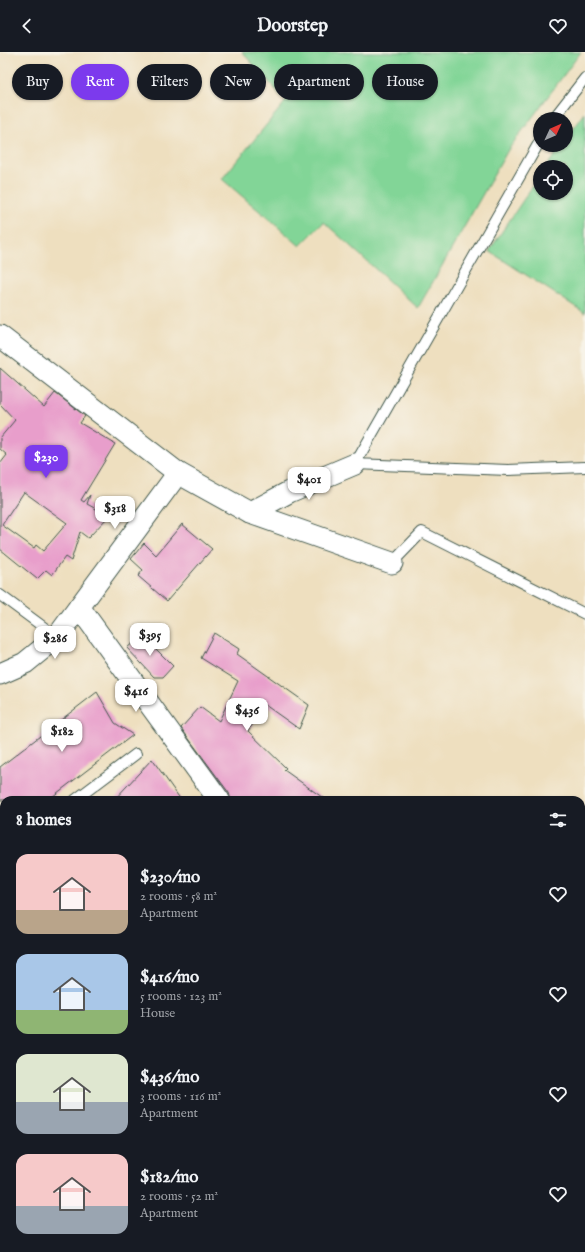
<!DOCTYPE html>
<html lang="en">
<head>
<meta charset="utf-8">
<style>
	body { margin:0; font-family:"IM FELL English",serif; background:#242831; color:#f1f3f6; height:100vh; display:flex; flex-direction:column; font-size:15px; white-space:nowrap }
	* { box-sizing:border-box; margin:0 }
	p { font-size:13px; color:#9ea1a6 }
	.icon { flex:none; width:22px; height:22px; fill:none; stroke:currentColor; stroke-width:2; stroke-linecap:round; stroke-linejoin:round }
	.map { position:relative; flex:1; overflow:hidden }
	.details { position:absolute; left:0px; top:744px; width:585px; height:456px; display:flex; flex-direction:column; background:#171b24; border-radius:12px 12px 0 0; box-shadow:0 1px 3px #0004 }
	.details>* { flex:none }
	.banner { position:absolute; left:12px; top:12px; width:561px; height:36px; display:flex; gap:8px }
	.needle { width:26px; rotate:46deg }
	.fabs { position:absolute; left:533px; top:60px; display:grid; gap:8px }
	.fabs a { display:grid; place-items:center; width:40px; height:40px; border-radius:50%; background:#171b24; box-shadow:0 1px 3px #0004; font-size:20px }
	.price { position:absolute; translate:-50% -34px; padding:0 9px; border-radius:8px; background:#fff; color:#222; font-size:13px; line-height:26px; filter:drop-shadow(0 1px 2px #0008) }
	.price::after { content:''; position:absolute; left:50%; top:24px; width:12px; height:9px; margin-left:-6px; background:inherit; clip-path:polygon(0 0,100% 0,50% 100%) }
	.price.current { background:#7c3aed; color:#fff }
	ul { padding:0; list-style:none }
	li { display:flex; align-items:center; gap:12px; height:100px; padding:0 16px }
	li span { display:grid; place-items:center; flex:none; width:112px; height:80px; border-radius:12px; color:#555 }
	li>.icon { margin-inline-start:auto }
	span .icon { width:48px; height:48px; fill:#fffc; stroke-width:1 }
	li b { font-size:17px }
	h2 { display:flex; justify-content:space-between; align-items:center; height:48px; padding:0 16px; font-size:17px }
	.pill { padding:0 14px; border-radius:18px; background:#171b24; box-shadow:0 1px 3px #0004; font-size:14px; line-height:36px }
	.pill.current { background:#7c3aed; color:#fff }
	header { display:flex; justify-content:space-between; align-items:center; height:52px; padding:0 16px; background:#171b24; font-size:18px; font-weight:700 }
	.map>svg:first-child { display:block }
</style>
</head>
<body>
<header><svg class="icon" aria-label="back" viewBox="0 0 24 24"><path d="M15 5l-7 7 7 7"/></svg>Doorstep<svg class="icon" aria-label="heart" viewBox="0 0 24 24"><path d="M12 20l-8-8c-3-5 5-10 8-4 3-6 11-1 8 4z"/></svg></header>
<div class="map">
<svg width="585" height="1200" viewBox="0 0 585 1200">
	<rect width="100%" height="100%" fill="#f7f3e8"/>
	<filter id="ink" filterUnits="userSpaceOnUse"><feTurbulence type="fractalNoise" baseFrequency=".025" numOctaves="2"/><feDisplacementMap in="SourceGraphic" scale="8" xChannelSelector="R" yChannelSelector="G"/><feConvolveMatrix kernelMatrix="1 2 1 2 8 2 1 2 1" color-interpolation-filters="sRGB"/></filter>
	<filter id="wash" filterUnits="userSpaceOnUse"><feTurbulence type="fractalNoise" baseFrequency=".012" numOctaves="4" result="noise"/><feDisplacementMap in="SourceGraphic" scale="16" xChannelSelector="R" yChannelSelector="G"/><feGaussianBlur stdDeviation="0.9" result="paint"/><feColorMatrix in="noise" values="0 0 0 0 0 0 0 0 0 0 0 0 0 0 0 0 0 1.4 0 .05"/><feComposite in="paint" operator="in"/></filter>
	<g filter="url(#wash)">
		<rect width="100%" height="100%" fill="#eedfbf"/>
		<g fill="#82d597" stroke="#508966">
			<path d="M242 0H581L508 98 418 256 324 170 300 194 222 127 286 49Z"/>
			<path d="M585 61V261L489 199 540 123V141H566V115H546L562 93H566V87Z"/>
		</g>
		<g id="blocks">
			<g fill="#e89ecb" fill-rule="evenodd">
				<path d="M0 316 44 355 55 341 85 364 80 371 115 392 81 448 84 450 90 443 87 452 109 464 88 486 80 480 71 509 65 505 52 523 46 518 37 527 0 497V412L7 403 0 397V386L15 368 0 352ZM24 440 67 471 43 499 36 493 34 496 2 473Z"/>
				<path d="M182 472 212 497 167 549 138 524 143 518 131 507 144 491 156 503Z"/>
				<path d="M214 581 239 597 237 602 309 653 299 677 265 653 248 679 286 716 284 718 326 748H231L229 741 181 676 200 655 219 669 238 629 201 606Z"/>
				<path d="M142 583 173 614 163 625H154L127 596Z"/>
				<path d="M97 640 115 671 133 683 48 748H0V715Z"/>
				<path d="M152 707 181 748H114Z"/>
			</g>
		</g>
	</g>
	<g filter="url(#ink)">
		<use href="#blocks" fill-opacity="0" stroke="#3e5549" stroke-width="1"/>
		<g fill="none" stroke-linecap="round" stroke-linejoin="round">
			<g stroke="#3e5549" stroke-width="12">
				<g id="lane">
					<path d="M553 67 585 26"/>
					<path d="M540 89 355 412 508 418 585 415"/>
					<path d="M392 511 422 480 585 562"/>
					<path d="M0 543 57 585"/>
					<path d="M75 748 136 702"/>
					<path d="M0 802 4 801"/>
					<path d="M0 912 4 909"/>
					<path d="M0 1120 4 1125"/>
					<path d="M60 1196 63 1200"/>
					<path d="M216 1196 219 1200"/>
					<path d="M460 1196 462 1200"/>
				</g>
			</g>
			<g stroke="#3e5549" stroke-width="23">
				<g id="street">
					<path d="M0 284 178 421 250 461 392 511"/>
					<path d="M250 461 289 440 355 412"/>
					<path d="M79 555 219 748"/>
					<path d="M0 622 25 611 57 585 178 421"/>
					<path d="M581 1110 585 1105"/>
					<path d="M544 1196 547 1200"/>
				</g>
			</g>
			<use href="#lane" stroke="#fff" stroke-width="10"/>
			<use href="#street" stroke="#fff" stroke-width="21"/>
		</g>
	</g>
</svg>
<div class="fabs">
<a><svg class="needle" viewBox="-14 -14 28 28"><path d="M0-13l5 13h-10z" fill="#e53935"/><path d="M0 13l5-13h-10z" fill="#9ea1a6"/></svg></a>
<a><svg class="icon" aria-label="locate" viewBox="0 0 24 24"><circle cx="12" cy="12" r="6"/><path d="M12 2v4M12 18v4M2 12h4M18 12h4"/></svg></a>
</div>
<b class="price current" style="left:46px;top:427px">$230</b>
<b class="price" style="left:309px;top:449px">$401</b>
<b class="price" style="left:115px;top:478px">$318</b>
<b class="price" style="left:150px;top:605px">$395</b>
<b class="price" style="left:55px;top:608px">$286</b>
<b class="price" style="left:136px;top:661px">$416</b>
<b class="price" style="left:247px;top:680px">$436</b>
<b class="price" style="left:62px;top:701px">$182</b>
<div class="banner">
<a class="pill">Buy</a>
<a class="pill current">Rent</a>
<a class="pill">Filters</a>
<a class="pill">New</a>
<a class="pill">Apartment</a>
<a class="pill">House</a>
</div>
<section class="details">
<h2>8 homes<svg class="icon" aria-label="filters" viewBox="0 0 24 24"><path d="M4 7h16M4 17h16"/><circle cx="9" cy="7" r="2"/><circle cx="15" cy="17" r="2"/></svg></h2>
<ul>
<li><span style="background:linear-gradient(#f6c9c9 70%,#b9a48a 0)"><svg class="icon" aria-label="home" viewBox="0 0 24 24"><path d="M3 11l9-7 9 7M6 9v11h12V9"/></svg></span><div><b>$230/mo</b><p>2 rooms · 58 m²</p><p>Apartment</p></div><svg class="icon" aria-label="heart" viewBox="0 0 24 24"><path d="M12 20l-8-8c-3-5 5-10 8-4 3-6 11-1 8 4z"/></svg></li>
<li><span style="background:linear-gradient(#a9c7e8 70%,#8fb573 0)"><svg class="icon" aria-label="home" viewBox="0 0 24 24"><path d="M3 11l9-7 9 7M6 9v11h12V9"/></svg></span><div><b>$416/mo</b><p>5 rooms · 123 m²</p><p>House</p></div><svg class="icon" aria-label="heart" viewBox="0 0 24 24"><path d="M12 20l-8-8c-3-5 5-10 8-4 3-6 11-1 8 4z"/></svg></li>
<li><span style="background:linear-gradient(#dfe7d0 60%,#9aa5b1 0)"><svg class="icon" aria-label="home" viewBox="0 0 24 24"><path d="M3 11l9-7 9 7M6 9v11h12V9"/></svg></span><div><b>$436/mo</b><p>3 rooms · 116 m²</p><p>Apartment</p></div><svg class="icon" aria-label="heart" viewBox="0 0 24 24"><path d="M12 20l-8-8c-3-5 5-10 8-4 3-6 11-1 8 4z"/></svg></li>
<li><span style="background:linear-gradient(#f6c9c9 65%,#9aa5b1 0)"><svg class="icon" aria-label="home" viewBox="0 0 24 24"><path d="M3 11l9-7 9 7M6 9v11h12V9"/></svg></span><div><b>$182/mo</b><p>2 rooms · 52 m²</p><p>Apartment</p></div><svg class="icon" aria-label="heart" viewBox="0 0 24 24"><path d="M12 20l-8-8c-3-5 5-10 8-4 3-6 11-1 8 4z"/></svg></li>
</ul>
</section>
</div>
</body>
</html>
